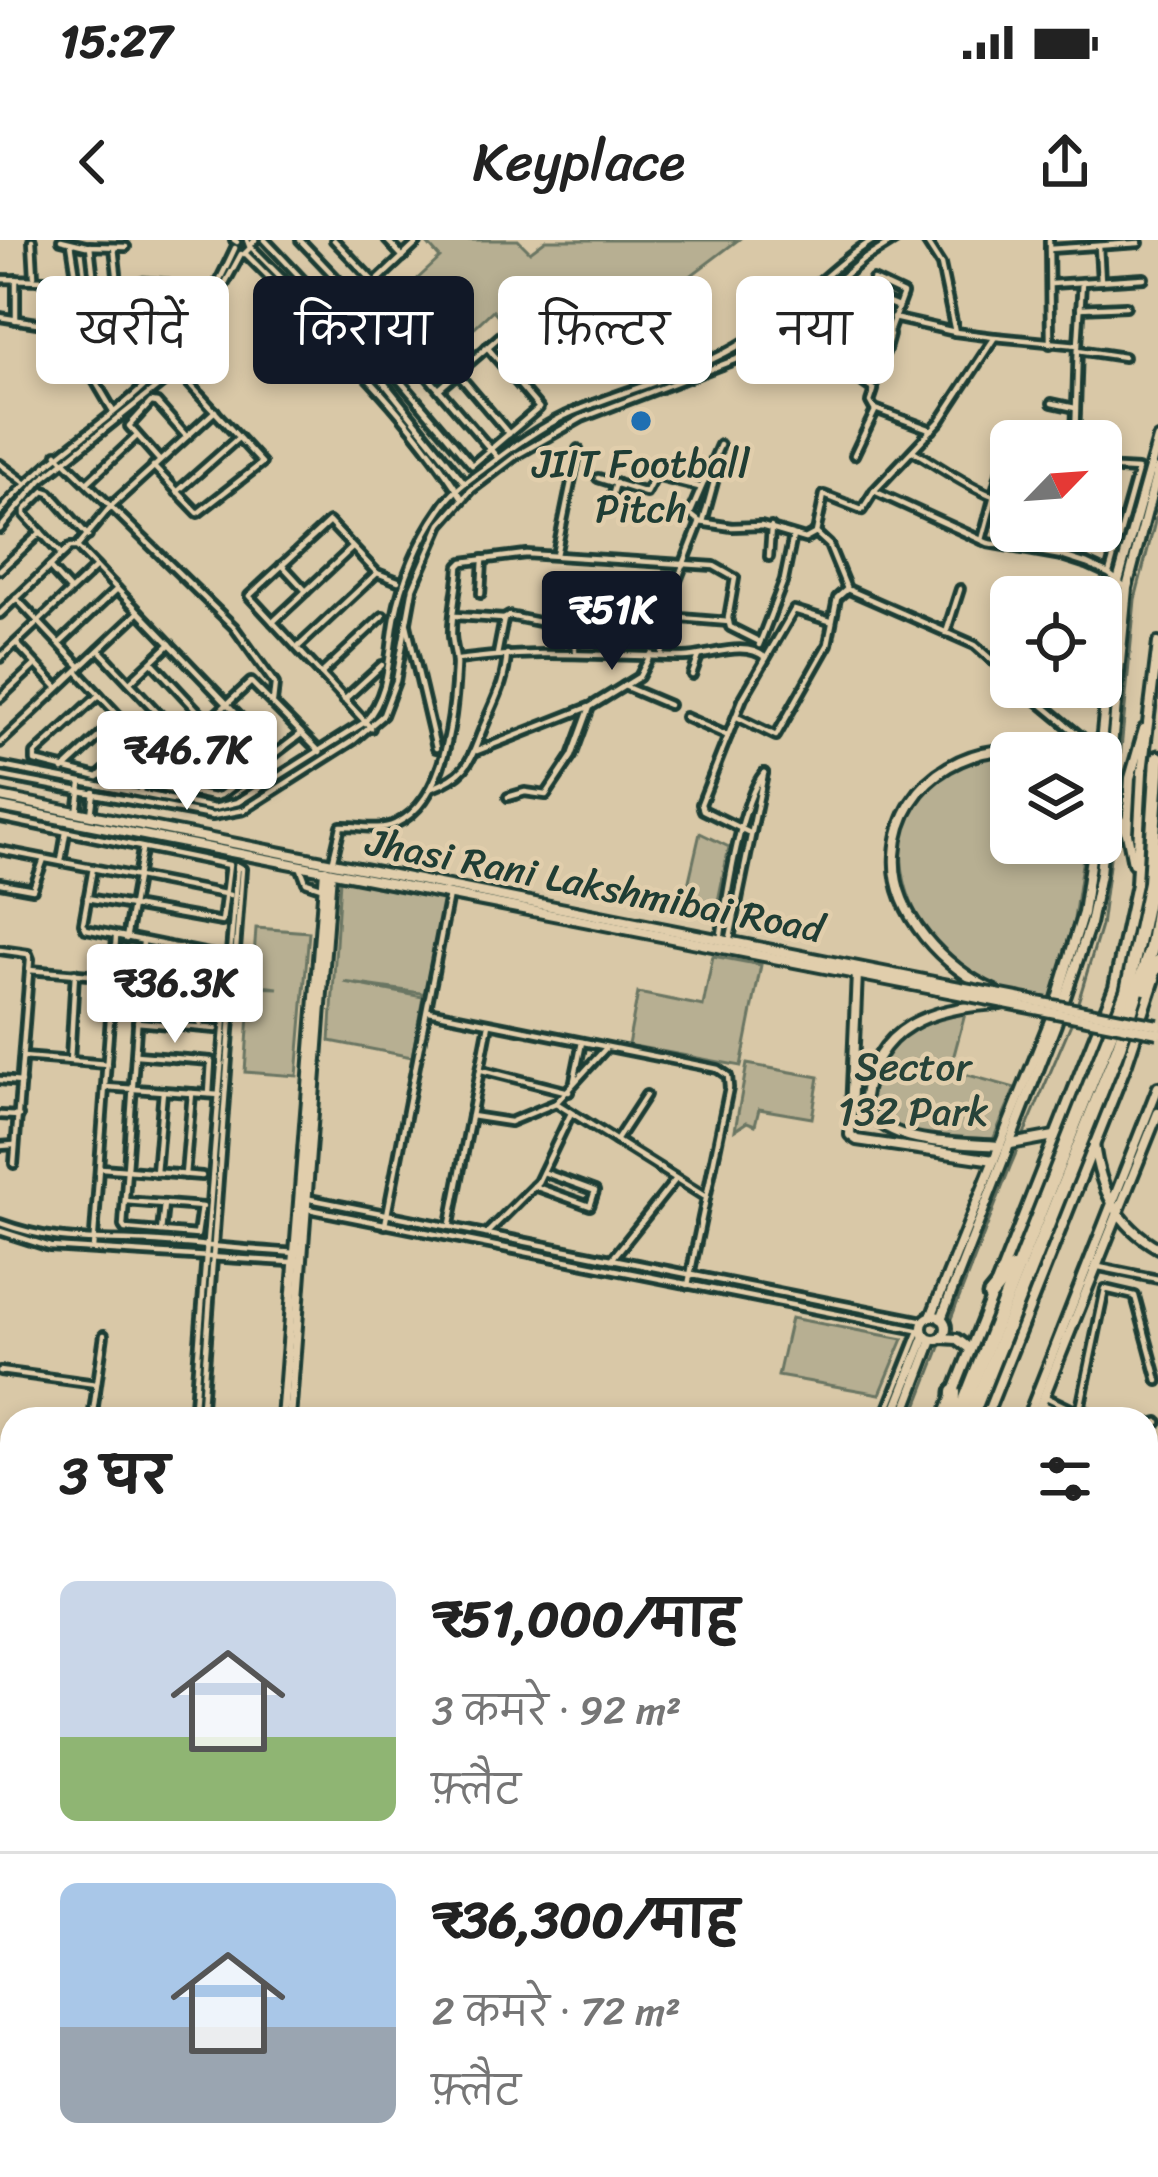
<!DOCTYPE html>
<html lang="hi">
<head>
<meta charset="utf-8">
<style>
	body { margin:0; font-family:Sriracha,"Playpen Sans Deva",sans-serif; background:#f2f2f2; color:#222; height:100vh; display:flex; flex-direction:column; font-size:45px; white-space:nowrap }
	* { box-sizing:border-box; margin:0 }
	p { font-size:39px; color:#767676 }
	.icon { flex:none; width:66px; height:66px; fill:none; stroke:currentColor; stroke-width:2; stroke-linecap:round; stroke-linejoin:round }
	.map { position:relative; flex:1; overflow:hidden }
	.side { position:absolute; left:0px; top:1167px; width:1158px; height:771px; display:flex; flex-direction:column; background:#fff; border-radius:36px 36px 0 0; box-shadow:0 6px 18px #0003 }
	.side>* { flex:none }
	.banner { position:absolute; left:36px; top:36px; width:1086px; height:108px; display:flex; gap:24px }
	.needle { width:78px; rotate:65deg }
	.controls { position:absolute; left:990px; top:180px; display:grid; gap:24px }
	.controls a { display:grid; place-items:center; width:132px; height:132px; border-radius:18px; background:#fff; box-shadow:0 6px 18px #0003; font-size:60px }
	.price { position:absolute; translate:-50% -102px; padding:0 27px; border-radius:12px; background:#fff; color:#222; font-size:39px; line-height:78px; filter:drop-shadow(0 3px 6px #0008) }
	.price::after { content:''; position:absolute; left:50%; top:72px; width:36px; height:27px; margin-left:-18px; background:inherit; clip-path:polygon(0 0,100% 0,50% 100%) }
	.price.current { background:#111827; color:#fff }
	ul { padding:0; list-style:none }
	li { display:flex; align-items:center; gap:36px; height:300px; padding:0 60px }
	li+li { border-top:3px solid #e0e0e0 }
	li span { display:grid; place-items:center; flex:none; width:336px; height:240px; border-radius:18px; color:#555 }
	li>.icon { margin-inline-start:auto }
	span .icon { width:144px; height:144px; fill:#fffc; stroke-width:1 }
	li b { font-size:51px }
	h2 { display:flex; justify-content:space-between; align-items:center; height:144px; padding:0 60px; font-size:51px }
	.pill { padding:0 42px; border-radius:18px; background:#fff; box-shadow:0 6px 18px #0003; font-size:42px; line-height:108px }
	.pill.current { background:#111827; color:#fff }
	.status { display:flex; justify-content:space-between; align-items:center; height:84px; padding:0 60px; background:#fff; direction:ltr }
	.status svg { height:33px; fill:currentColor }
	header { display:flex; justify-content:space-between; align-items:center; height:156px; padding:0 60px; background:#fff; font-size:54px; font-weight:600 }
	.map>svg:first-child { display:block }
</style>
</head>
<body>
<div class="status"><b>15:27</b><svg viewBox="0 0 49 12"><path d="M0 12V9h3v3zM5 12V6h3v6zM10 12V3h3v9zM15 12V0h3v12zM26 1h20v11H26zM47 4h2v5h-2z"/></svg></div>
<header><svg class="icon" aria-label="back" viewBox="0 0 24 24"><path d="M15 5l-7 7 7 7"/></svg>Keyplace<svg class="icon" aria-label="share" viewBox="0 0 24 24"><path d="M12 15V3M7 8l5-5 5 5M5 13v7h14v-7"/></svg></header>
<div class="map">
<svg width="1158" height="1937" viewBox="0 0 1158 1937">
	<rect width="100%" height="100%" fill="#d9c8a7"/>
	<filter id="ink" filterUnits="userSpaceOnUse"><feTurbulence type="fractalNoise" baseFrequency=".00833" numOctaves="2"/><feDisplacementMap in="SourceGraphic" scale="24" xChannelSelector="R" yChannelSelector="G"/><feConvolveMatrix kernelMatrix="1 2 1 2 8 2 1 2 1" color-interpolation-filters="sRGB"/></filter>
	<g filter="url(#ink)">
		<g fill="#b7af92" stroke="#6b7663" stroke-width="3">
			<path d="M424 0H518L530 12 546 0H738L668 53 521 101 493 70 448 112 397 58 440 18Z"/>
			<path d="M143 36 169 38 168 47 175 48 178 54 182 48 194 53 165 107 137 95 121 65 144 58 140 37Z"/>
			<path d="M1008 511 1032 513H1011V603H1085L1074 679 1054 760C1029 756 1005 753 983 741 894 695 861 562 972 518 983 514 997 513 1008 511Z"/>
			<path d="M700 593 729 607 717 666 685 658Z"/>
			<path d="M340 639 444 659 428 754 344 742 423 757 412 817 330 801Z"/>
			<path d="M256 688 309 692 297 836 245 832 251 747 278 748 252 745Z"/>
			<path d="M713 716 761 725 741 826 628 805 638 753 703 766Z"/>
			<path d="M966 770 950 830 1015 848 992 902C963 899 924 901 898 889 851 868 870 816 905 792 924 780 944 775 966 770Z"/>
			<path d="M747 824 819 837 812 878 759 869 755 885 747 882 735 890Z"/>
			<path d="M791 1078 903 1099 880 1154 778 1136Z"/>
		</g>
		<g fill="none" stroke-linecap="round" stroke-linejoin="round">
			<g stroke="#5e6c5b" stroke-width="3">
				<path d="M1116 564 1135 359 1158 270"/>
				<path d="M1076 769 1101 686 1115 580"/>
				<path d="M912 1179 1010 927 1073 779"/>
				<path d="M592 1937 594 1926"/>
			</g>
			<g stroke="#1f3d34" stroke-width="14">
				<g id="street">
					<path d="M32 0 34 36"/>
					<path d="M61 0 86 6 126 7"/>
					<path d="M234 0 237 2"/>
					<path d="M255 0 250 6 377 134 463 241"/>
					<path d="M265 0 370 111 388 93"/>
					<path d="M300 0 357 60 417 3"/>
					<path d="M334 0 375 43"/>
					<path d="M387 0 403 17"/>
					<path d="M925 0 941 25 955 92 994 97"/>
					<path d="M1049 0 1050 104"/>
					<path d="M71 3 79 55"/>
					<path d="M90 6 95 50"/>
					<path d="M1099 6 1101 41"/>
					<path d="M114 7 117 34"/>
					<path d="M1049 9 1139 3"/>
					<path d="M244 14 250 8 247 0"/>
					<path d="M246 14C322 91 404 166 462 258"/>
					<path d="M0 39 45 40 58 78 113 171"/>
					<path d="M16 39V80"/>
					<path d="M873 40 903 54 889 92"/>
					<path d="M1082 42 1144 38"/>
					<path d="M1051 44 1082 42 1078 105"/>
					<path d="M855 49 898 67"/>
					<path d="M1080 68 1126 66"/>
					<path d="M836 71 887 89 890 95 885 113 876 116 864 143 874 150 870 162 875 171 854 215"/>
					<path d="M0 77 37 83 58 78"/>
					<path d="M893 78 955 92"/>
					<path d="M1078 110 1124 117"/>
					<path d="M439 117 423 131 498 218"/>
					<path d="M368 125 411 86 420 95 379 132"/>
					<path d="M411 125 397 137 472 225 539 168 487 107"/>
					<path d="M458 134 509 194"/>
					<path d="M439 149 505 92"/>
					<path d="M1052 163 1075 168"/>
					<path d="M875 169 932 190"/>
					<path d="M913 211C941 227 963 244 993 256"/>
					<path d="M57 214 234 387 275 444 273 462"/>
					<path d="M159 220 129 186 151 162 157 163 186 196"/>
					<path d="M0 224 24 242"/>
					<path d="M153 226 198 273 262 223 174 127"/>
					<path d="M1101 228 1138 230 1109 333"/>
					<path d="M598 238 646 253 655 236 699 247"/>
					<path d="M88 242 137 196"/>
					<path d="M874 251 988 303 1062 316 1087 324 1109 334 1127 348"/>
					<path d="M177 252 238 198"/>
					<path d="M609 267 616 243"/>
					<path d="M0 272C43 220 101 188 149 142 187 106 213 55 235 8"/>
					<path d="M700 282 690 274 720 205"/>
					<path d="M703 282 717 231"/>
					<path d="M0 289 41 240 166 140 187 113 241 14"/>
					<path d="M816 293 824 255 862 270 874 251 940 181 995 97 1078 105 1075 201"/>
					<path d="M982 300 1001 229 1011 216"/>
					<path d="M77 307 275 514"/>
					<path d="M61 314 25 275V270L44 251 50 253 88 296"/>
					<path d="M556 315 578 209"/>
					<path d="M769 317 771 287"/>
					<path d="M282 325 306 351"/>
					<path d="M49 327 69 349"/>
					<path d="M0 330 41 292"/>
					<path d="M847 349 975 405 1011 437"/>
					<path d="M481 354 483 319"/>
					<path d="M16 358 81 427"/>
					<path d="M0 374 70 307H77L111 266 215 171"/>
					<path d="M456 376 504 379"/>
					<path d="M669 377 729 382"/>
					<path d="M273 382 352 308"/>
					<path d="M407 385 436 508"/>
					<path d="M575 386 582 355 589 348 608 349 668 373"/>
					<path d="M946 393 960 349"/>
					<path d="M60 403 117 349"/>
					<path d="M17 404 58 448"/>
					<path d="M759 405 784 340 793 296"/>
					<path d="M298 407 377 333"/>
					<path d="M99 410 185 502"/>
					<path d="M497 415 504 379 509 376 574 389 575 411"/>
					<path d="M662 415 673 351 700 282 732 287 761 286 805 299 816 293 829 305 847 349"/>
					<path d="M0 418 96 327"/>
					<path d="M458 420C534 409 607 416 684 417 709 417 744 399 766 418"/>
					<path d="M152 422 207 481"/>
					<path d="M79 433 140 499"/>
					<path d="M321 434 383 376"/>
					<path d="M692 435 699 416"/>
					<path d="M131 441 170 404"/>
					<path d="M624 446 669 465"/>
					<path d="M1021 447 1092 506 1110 513"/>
					<path d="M99 455 35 514V521L98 537 163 478"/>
					<path d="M0 458 35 425"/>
					<path d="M344 460 382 425"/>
					<path d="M685 477 728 496"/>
					<path d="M737 477 776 496 828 404 837 358 847 349"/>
					<path d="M205 485 250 533"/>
					<path d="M371 488 249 356 329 282 377 333 398 341"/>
					<path d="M0 503 139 372"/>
					<path d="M228 509 185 551 214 557 221 555 301 494"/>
					<path d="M477 511 589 467"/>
					<path d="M0 526 214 568 238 562 365 482C391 452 388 416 395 378 402 341 419 300 441 269 453 250 470 239 488 226 515 205 543 185 573 172 627 149 685 136 736 107 787 78 824 31 873 0"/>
					<path d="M63 530 120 477"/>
					<path d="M0 536 212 576 244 570 354 500 383 475 396 441 413 348 441 284 471 250 517 215 582 178 737 119 768 99 863 20 895 0"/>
					<path d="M432 548C471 533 470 519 484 486 495 459 505 444 507 414"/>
					<path d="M140 553 141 544 251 442 320 512"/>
					<path d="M508 557 525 552 546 555 572 516 590 467 639 437 651 414"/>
					<path d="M77 573 81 544"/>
					<path d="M91 575 94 552"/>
					<path d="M0 578 229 625 222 682 87 658"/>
					<path d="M750 593 703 570 701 564 743 458 794 370 830 381"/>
					<path d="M0 610 230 655"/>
					<path d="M61 621 66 592"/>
					<path d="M332 624 341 586C359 585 378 592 395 584 446 561 454 476 456 427 457 415 451 403 452 391 452 369 458 348 459 326L463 322 526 314 714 326 735 338 728 378 730 387 760 402"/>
					<path d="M300 626 306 642 324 648"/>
					<path d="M93 628 83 683 86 689 229 718"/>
					<path d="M0 643 33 649 44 619"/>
					<path d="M126 699 142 610"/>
					<path d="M720 701C726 661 740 561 764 533"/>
					<path d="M143 702 123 986 125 989 197 995 201 967"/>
					<path d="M729 703 764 533"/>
					<path d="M0 710 28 714 30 719 14 924"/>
					<path d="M29 730 113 737"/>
					<path d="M429 771 718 829 728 836 729 848 688 1045"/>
					<path d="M137 782 216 789"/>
					<path d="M168 785 173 708"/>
					<path d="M200 786 207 714"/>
					<path d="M136 815 211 821 209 854"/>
					<path d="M23 817 107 824"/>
					<path d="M70 821 75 733"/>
					<path d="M482 830 569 852"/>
					<path d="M0 840 21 842"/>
					<path d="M574 841 582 802"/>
					<path d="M106 847 220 855"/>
					<path d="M556 863 704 956"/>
					<path d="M0 875 19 876"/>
					<path d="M471 876 510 882 556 863 605 809"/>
					<path d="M616 901 646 855"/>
					<path d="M0 906 14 905"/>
					<path d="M101 928 202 936"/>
					<path d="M156 933 163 851"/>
					<path d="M185 935 192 853"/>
					<path d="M534 946 590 966 595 951 543 932"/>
					<path d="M305 958 924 1081"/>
					<path d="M125 961 203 967"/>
					<path d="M304 968 922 1091"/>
					<path d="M0 983C61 1005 95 998 157 1002 204 1005 250 1010 297 1013"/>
					<path d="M450 984 489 784"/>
					<path d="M385 985 449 655"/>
					<path d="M0 991 50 1007 291 1022"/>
					<path d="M161 992 164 964"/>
					<path d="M486 994 538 942 571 873"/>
					<path d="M93 1009 116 697"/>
					<path d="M612 1019 676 939"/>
					<path d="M1099 1027 1158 1039"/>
					<path d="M0 1131 96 1144"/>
					<path d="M1044 1156 1075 1171"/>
					<path d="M1041 1163 1073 1178"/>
					<path d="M1080 1169 1105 1049 1135 1056 1158 1141"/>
					<path d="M1078 1170 1086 1171 1089 1179"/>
					<path d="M92 1179 104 1095"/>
					<path d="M193 1179 237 626 242 629 201 1179"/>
					<path d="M884 1179 919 1091"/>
					<path d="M1052 1179 1053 1175"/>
					<path d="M1151 1184 1158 1182"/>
					<path d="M0 1211 12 1214"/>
					<path d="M0 1232 10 1234"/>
					<path d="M1146 1277 1158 1279"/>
					<path d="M1146 1336 1155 1285"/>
					<path d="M1146 1381 1158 1383"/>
					<path d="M0 1443 12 1444"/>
					<path d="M0 1479V1503"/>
					<path d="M12 1637 8 1687 12 1722"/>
					<path d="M1146 1703 1158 1705"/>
					<path d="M0 1862 12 1869"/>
					<path d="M0 1908 12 1892"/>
					<path d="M117 1926 133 1937"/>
					<path d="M207 1926 211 1937"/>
					<path d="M354 1926 356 1937"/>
					<path d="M362 1926 365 1937"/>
					<path d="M1044 1926H1048"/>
					<path d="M1064 1931 1079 1929 1081 1937"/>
					<path d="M218 1933 219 1937"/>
					<path d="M142 1937 143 1926"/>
					<path d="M319 1937 335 1934"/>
					<path d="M339 1937 335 1934 339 1926"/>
					<path d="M472 1937 474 1926"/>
					<path d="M480 1937 483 1926"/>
				</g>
			</g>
			<g stroke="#1f3d34" stroke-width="16">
				<g id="secondary">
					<path d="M1100 513 1117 345 1158 199"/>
					<path d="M1106 554 1127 593 1133 623"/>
					<path d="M0 557 939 743"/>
					<path d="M0 567 938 750"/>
					<path d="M1127 593 1130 538 1144 489"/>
					<path d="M857 733 850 895 857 900 994 920"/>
					<path d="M995 751C945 729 891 674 895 615 900 533 980 496 1052 513"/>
					<path d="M1011 904 1054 896"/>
					<path d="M1094 904C1100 949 1117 985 1158 1008"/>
					<path d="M1000 906C959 902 883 908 864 862 874 785 932 767 1001 764"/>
					<circle cx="934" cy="1088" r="12"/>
					<path d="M931 1077 1051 778 1083 673 1093 603"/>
					<path d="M941 1079 1056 784 1090 684 1100 634 1127 348 1158 229"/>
					<path d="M941 1098 957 1099 970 1109"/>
					<path d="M282 1179 325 630"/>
					<path d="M290 1179 331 632"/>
					<path d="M892 1179 925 1096"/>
					<path d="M902 1179 932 1100"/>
					<path d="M943 1179 1114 747 1136 644 1142 532 1158 403"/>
					<path d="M985 1179 1127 823 1155 739"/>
					<path d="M1027 1179 1158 847"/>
					<path d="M1035 1179 1158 873"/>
					<path d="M0 1370 12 1364"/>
					<path d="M1146 1499 1158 1502"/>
					<path d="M1146 1508 1158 1510"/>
					<path d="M935 1926 975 1937"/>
					<path d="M978 1926 1015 1937"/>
					<path d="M572 1937 574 1926"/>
					<path d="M579 1937 581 1926"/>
					<path d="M605 1937 608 1926"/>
					<path d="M673 1937 674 1926"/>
					<path d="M712 1937 714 1926"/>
					<path d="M721 1937 724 1926"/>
				</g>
			</g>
			<g stroke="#1f3d34" stroke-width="21">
				<g id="highway">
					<path d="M1145 748 1158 722"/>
					<path d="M990 1056 1012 1029"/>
					<path d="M953 1179 954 1152"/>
					<path d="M958 1179 1127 751 1150 642 1158 518"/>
					<path d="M970 1179 1119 806 1151 709 1158 666"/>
					<path d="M631 1937 634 1926"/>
					<path d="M643 1937 646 1926"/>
				</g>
			</g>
			<use href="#street" stroke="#e1ceac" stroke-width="4.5"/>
			<use href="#secondary" stroke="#e1ceac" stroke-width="8"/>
			<use href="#highway" stroke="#e1ceac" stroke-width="12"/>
			<g stroke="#1f3d34" stroke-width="16" stroke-linecap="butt">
				<g id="secondary-bridge">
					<path d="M939 743 1158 785"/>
					<path d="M938 750 1158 793"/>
				</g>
			</g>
			<use href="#secondary-bridge" stroke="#e1ceac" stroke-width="8"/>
		</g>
	</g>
	<circle fill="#1f6fb2" stroke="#e1ceac" stroke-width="4.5" cx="641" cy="181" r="12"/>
	<g text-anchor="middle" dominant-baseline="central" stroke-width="9" stroke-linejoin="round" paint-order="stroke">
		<g font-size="39" fill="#1f3d34" stroke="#e1ceac">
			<text x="641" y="223">JIIT Football<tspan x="641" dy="45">Pitch</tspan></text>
		</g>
		<g font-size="39" fill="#1f3d34" stroke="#e1ceac">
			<text transform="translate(595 645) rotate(11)">Jhasi Rani Lakshmibai Road</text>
		</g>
		<g font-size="39" fill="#274339" stroke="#e1ceac">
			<text x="913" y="826">Sector<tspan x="913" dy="45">132 Park</tspan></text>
		</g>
	</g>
</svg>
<div class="controls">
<a><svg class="needle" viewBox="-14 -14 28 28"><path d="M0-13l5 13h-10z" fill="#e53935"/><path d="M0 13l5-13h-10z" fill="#767676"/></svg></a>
<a><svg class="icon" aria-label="locate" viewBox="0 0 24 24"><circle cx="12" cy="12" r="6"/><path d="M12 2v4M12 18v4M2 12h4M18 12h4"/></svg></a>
<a><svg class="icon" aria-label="layers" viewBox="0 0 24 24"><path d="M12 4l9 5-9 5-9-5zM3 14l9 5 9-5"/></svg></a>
</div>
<b class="price current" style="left:612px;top:433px">₹51K</b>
<b class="price" style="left:187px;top:573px">₹46.7K</b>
<b class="price" style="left:175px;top:806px">₹36.3K</b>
<div class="banner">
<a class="pill">खरीदें</a>
<a class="pill current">किराया</a>
<a class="pill">फ़िल्टर</a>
<a class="pill">नया</a>
</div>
<section class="side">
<h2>3 घर<svg class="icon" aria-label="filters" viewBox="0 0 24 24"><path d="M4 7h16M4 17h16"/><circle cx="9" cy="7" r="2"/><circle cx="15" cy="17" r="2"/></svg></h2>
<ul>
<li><span style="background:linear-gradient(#c9d6e8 65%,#8fb573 0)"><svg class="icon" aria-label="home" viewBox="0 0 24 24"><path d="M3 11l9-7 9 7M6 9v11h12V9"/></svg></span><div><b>₹51,000/माह</b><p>3 कमरे · 92 m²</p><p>फ़्लैट</p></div></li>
<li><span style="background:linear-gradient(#a9c7e8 60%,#9aa5b1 0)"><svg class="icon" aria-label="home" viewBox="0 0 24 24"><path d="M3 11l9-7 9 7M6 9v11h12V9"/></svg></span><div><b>₹36,300/माह</b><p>2 कमरे · 72 m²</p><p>फ़्लैट</p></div></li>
</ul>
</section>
</div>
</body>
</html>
